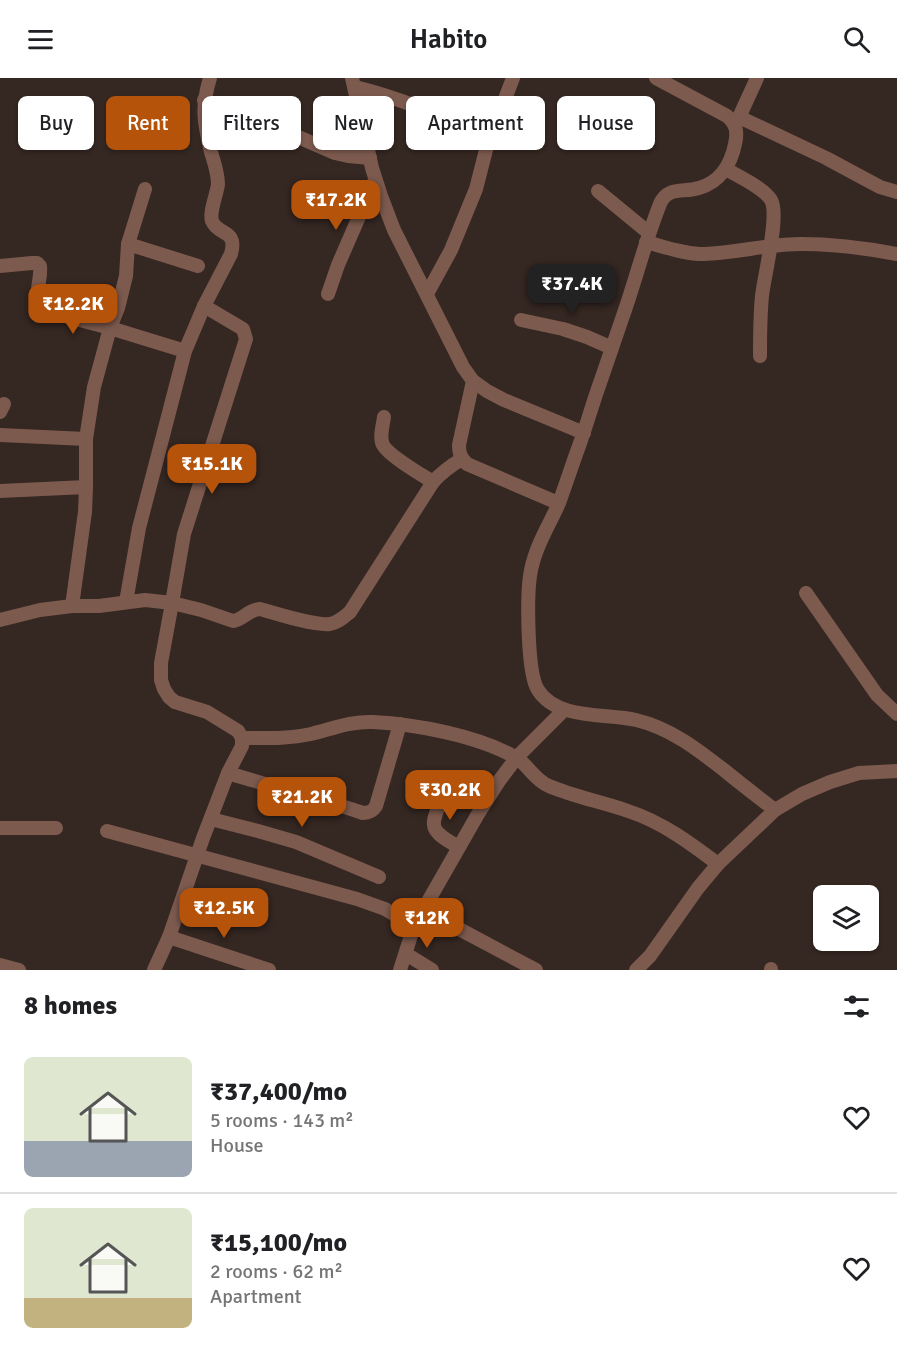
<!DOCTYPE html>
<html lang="en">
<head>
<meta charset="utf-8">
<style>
	body { margin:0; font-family:Signika,sans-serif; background:#f2f2f2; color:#202124; height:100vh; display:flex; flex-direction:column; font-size:22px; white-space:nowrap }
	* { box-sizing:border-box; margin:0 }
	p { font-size:20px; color:#757577 }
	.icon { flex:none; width:33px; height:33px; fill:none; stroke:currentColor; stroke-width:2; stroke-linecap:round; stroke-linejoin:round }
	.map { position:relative; height:892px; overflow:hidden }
	.panel { display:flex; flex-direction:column; background:#fff; flex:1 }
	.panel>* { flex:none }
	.guide { position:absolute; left:18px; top:18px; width:861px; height:54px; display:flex; gap:12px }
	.controls { position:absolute; left:813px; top:807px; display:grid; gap:12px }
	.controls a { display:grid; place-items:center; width:66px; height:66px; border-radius:9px; background:#fff; box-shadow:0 2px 4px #0004; font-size:30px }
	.price { position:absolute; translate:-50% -51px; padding:0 14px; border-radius:12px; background:#b45309; color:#fff; font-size:20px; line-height:39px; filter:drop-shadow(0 2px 3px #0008) }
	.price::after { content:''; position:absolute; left:50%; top:36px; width:18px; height:14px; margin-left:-9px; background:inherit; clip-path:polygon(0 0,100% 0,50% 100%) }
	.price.selected { background:#222; color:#fff }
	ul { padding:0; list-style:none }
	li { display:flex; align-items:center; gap:18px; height:150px; padding:0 24px }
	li+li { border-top:2px solid #e0e0e0 }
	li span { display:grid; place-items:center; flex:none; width:168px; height:120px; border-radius:9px; color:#555 }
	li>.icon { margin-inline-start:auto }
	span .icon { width:72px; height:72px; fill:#fffc; stroke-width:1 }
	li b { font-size:26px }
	h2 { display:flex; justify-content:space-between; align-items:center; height:72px; padding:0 24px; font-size:26px }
	.chip { padding:0 21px; border-radius:9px; background:#fff; box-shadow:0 2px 4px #0004; font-size:21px; line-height:54px }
	.chip.selected { background:#b45309; color:#fff }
	header { display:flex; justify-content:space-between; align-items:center; height:78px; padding:0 24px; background:#fff; font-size:27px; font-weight:600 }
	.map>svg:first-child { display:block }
</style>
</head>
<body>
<header><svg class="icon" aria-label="menu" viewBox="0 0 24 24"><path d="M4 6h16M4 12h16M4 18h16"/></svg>Habito<svg class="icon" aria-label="search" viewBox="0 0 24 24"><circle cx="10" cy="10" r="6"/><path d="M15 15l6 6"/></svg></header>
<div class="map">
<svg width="897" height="892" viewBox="0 0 897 892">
	<rect width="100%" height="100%" fill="#352722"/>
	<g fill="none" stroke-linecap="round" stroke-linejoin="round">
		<g stroke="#7d5a4e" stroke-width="14">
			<path d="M352 0 372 90 381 118 394 152 463 289 473 303 487 313 504 322 584 355"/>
			<path d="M656 0 727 38C736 46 738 53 735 66 731 86 720 104 699 110 684 115 667 108 660 126 646 161 637 197 625 232 617 256 609 279 601 302 593 324 587 346 579 368 572 387 566 406 559 425 548 450 534 470 530 498 527 519 527 596 538 612 557 642 605 635 636 642 670 650 697 671 724 692 741 706 758 719 775 732"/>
			<path d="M355 9C393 18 427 32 463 48"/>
			<path d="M204 22 273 48 335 75 348 78 370 80"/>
			<path d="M739 39 826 80 880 109 897 114"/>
			<path d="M736 46 757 0"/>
			<path d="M726 91C739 99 764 110 771 122 780 137 764 198 762 218 760 238 760 258 760 278"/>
			<path d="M598 113 649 155"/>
			<path d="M646 164C665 169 684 176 704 176 737 175 768 166 801 166 833 166 865 170 897 176"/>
			<path d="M128 166 198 188"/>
			<path d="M0 188 32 185H37L40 188C42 202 32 219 42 232L110 250 185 273"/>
			<path d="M328 216 338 187 375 102"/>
			<path d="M427 216 451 172 476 111 487 68 513 0"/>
			<path d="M521 242 563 251 587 259 612 270"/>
			<path d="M473 303 459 367C459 376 461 380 467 386L558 425"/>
			<path d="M0 334 4 326"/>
			<path d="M384 339C383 347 379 359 383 367 389 378 422 397 433 404"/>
			<path d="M0 357 86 361"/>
			<path d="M86 409V361L94 309 110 250 118 230 126 198 128 166 145 111"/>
			<path d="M0 413 86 409 85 434 72 528 40 532 0 542"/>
			<path d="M806 515 877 617 897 636"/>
			<path d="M126 524 139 450 185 273 204 228 231 176C238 151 218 158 212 143 209 134 217 116 218 106 218 95 214 84 211 74 204 45 201 29 210 0"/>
			<path d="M72 528H99L145 522 172 525 184 456 246 261 243 251 204 228"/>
			<path d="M242 660C265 660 288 661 311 656 332 651 351 643 373 644 416 646 478 658 515 679 527 685 533 701 549 708 575 719 602 724 628 733 662 744 690 765 718 786"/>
			<path d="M228 695C273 709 319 720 363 735 370 735 373 733 376 728L400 646"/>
			<path d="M445 715C430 748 426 751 459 769"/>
			<path d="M211 741 258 753 296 764 379 799"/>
			<path d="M0 750H56"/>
			<path d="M107 753 357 821 385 831 414 848"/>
			<path d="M461 852 536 892"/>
			<path d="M169 859 269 892"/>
			<path d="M406 876 432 892"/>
			<path d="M0 887 19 892"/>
			<path d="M771 891V892"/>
			<path d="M154 892 169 859 203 760 228 695 242 668V660L238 653 207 634 175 624 169 619 164 611 161 602V585L172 525 201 532 233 543C244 541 249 531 260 531 277 536 315 548 330 546 339 544 344 539 350 534L433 404C442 394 450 388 462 381"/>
			<path d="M400 892 414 848 478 736 499 703 517 679 564 632"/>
			<path d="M636 892 650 878 698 810 718 786 775 732 802 716 830 704 859 695 897 693"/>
		</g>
	</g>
</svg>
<div class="controls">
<a><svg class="icon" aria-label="layers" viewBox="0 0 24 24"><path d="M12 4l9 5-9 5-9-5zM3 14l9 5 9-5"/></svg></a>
</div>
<b class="price" style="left:336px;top:153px">₹17.2K</b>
<b class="price selected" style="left:572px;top:237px">₹37.4K</b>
<b class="price" style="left:73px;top:257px">₹12.2K</b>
<b class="price" style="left:212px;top:417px">₹15.1K</b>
<b class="price" style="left:450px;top:743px">₹30.2K</b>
<b class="price" style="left:302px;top:750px">₹21.2K</b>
<b class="price" style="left:224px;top:861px">₹12.5K</b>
<b class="price" style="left:427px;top:871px">₹12K</b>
<div class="guide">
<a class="chip">Buy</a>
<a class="chip selected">Rent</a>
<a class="chip">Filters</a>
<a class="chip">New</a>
<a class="chip">Apartment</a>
<a class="chip">House</a>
</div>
</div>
<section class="panel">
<h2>8 homes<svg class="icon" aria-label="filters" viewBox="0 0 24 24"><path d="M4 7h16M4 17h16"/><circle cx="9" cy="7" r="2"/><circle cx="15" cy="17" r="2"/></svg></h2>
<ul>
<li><span style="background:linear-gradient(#dfe7d0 70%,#9aa5b1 0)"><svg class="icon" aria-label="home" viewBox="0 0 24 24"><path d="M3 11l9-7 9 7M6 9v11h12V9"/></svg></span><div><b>₹37,400/mo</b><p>5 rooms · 143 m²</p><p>House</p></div><svg class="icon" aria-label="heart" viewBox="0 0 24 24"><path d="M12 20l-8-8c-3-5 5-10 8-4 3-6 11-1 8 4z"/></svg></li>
<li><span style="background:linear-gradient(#dfe7d0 75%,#c2b280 0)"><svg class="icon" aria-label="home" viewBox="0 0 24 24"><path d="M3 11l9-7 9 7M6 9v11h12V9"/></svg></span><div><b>₹15,100/mo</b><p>2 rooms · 62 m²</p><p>Apartment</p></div><svg class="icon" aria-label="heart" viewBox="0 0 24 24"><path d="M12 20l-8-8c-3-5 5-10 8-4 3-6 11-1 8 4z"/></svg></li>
</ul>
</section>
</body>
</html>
